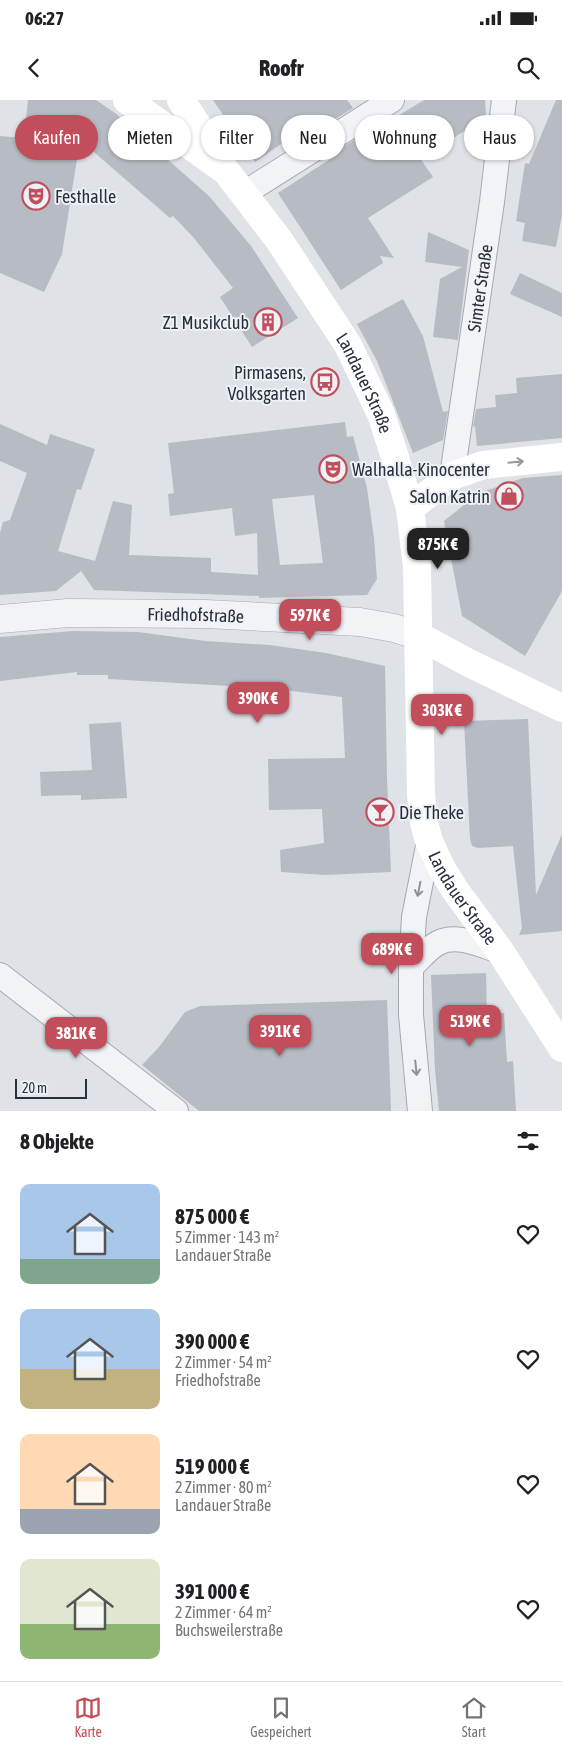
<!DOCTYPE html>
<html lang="de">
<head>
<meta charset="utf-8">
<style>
	body { margin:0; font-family:"Asap Condensed",sans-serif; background:#f6f6f6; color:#202124; height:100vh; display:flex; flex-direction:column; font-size:19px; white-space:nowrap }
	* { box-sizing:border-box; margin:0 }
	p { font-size:16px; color:#757577 }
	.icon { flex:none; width:28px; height:28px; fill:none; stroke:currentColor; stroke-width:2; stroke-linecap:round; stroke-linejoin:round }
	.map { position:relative; height:1011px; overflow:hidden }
	.sheet { display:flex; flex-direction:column; background:#fff; flex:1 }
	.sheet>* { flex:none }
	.banner { position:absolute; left:15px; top:15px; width:532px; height:45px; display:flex; gap:10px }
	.scale { position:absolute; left:15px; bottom:12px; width:72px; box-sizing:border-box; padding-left:5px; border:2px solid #29303d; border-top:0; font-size:14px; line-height:18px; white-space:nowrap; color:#29303d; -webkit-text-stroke:4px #eef1f5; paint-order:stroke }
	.price { position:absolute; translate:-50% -42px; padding:0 11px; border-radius:10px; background:#c24e5b; color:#fff; font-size:16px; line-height:32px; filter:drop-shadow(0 1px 2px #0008) }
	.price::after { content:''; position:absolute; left:50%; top:30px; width:15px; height:11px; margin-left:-8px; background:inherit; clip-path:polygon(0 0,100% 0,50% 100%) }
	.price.current { background:#222; color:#fff }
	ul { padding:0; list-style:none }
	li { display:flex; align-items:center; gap:15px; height:125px; padding:0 20px }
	li span { display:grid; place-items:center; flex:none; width:140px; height:100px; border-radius:10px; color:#555 }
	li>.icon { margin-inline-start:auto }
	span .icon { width:60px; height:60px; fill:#fffc; stroke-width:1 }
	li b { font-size:21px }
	h2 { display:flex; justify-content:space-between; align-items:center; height:60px; padding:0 20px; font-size:21px }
	.tag { padding:0 18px; border-radius:22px; background:#fff; box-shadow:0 1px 4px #0004; font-size:18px; line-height:45px }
	.tag.current { background:#c24e5b; color:#fff }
	.status { display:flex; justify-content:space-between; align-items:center; height:35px; padding:0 25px; background:#fff; direction:ltr }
	.status svg { height:14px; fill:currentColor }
	header { display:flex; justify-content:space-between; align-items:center; height:65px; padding:0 20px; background:#fff; font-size:22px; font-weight:800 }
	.menu { display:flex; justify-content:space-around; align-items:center; height:70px; border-top:1px solid #e0e0e0; background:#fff; font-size:14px; color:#757577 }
	.menu a { display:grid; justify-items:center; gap:2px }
	.menu .current { color:#c24e5b }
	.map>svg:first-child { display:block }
</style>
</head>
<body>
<div class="status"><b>06:27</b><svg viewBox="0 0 49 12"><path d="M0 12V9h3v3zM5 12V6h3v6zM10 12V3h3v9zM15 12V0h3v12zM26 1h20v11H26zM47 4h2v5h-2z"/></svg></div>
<header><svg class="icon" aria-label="back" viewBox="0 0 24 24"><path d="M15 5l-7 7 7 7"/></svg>Roofr<svg class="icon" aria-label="search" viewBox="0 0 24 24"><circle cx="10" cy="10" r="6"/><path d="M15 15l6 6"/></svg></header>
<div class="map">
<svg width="562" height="1011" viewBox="0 0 562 1011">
	<rect width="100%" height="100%" fill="#dfe2e7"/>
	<g fill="#b7bbc3" fill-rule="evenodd">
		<path d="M28 0H96L115 13 209 96 251 146 298 218 252 247 220 197 233 188 194 138 173 116 170 118 80 40 62 154 44 192 0 173V36L24 38Z"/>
		<path d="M213 0H347L353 8 321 28 316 20 255 62Z"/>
		<path d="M424 0H485L486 18 420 58 433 77 368 118 394 158 380 156 383 163 341 190 278 93 338 54 337 51 368 31 370 33Z"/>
		<path d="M556 0H562V115L556 147 522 141 525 123 516 121 525 63 529 64Z"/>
		<path d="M428 132 469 150 458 240 433 237 440 179 462 167 425 162Z"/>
		<path d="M520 173 562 193V217L510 194Z"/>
		<path d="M403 199 423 236 443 312 448 311 443 340 413 353 377 261 357 224Z"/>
		<path d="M562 274V338L477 346 475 326 473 327 476 309 496 307 495 295 517 293 516 278Z"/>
		<path d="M345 322 347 337 353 336 367 388 374 438 377 479 367 495 259 498V496L94 490 81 471 56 491 0 495V433L3 422 10 420 27 373 0 361V324L47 345 50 334 95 349 81 390 77 389 58 451 95 461 113 401 132 405 129 455 211 458V472L258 475 257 433 235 436 232 408 170 416 168 394 174 393 168 343ZM314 395 323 463 280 465 272 399Z"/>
		<path d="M562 375V491L525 556 462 516 444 421 479 393 523 378Z"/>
		<path d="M73 531 138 532 205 541 270 545 326 553 385 566 387 678 391 772 325 775 281 772 280 750 324 743 322 709 269 710 268 659 345 658 342 597 266 588 108 579V575H77V572L0 581V537Z"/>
		<path d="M528 619 536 795 562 734V831L519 835 522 828 513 746 478 748 472 746 470 739 464 621Z"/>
		<path d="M121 622 127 698 81 700V695L41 696 40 672 92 670 89 624Z"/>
		<path d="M486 873 487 914 504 913 507 962 513 961 516 1011H439L435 970 431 875Z"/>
		<path d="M387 900 391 1011H199L142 965 159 947 185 912 200 906Z"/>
	</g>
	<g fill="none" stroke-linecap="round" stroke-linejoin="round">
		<g stroke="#a5a9b1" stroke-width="26">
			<g id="minor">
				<path d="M243 94 392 0"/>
				<path id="s1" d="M452 376 492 102 504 0"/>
				<path d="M411 867C420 859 428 848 438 843 457 833 482 846 500 851"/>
				<path d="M0 875 176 1011"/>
				<path d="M420 1011 411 915V867L414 817 429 741"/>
			</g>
		</g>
		<g stroke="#a5a9b1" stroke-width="29">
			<g id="tertiary">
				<path id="s2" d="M0 519 68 513 206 514 360 522 394 528 419 536"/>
			</g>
		</g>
		<use href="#minor" stroke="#f1f3f6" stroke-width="24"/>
		<use href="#tertiary" stroke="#f1f3f6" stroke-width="28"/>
		<g stroke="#fff" stroke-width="28">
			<path id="s3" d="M127 0 226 71 279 140 348 245 381 314 394 354 410 408 417 467 421 694 424 723 429 741 441 767 455 790 500 851 562 948"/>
			<path d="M181 0 219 59"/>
			<path d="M410 408 452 376 483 365 562 357"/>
			<path d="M419 536 469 563 562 608"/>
		</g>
	</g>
	<defs><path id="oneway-shaft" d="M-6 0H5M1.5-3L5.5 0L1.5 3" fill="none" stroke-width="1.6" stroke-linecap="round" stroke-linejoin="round" transform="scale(1.25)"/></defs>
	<use stroke="#94989e" href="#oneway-shaft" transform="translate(516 362) rotate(-6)"/>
	<g stroke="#8d929a">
		<use href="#oneway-shaft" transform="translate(419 789) rotate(101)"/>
		<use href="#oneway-shaft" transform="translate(416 968) rotate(84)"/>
	</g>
	<defs>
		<g id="theatre-ring" transform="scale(1.4375)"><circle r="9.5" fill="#eef1f5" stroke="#c24e5b" stroke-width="1.5"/><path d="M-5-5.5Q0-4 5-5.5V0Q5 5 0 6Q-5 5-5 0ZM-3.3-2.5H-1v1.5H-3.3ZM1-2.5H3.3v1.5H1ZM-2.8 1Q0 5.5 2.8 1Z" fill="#c24e5b"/></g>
		<g id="building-ring" transform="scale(1.4375)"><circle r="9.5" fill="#eef1f5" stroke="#c24e5b" stroke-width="1.5"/><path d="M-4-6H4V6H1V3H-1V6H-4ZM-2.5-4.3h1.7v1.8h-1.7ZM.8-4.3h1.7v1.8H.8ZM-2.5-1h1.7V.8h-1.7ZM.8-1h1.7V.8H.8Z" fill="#c24e5b"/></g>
		<g id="bus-ring" transform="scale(1.4375)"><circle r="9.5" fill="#eef1f5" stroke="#c24e5b" stroke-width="1.5"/><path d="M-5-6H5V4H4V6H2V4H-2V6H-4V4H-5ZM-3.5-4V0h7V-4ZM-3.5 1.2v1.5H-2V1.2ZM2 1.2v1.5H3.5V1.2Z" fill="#c24e5b"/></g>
		<g id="shop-ring" transform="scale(1.4375)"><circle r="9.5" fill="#eef1f5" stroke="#c24e5b" stroke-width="1.5"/><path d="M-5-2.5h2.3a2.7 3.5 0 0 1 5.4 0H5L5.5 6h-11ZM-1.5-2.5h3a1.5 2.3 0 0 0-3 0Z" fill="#c24e5b"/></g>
		<g id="bar-ring" transform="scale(1.4375)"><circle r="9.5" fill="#eef1f5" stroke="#c24e5b" stroke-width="1.5"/><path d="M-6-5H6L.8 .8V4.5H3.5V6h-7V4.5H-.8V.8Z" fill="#c24e5b"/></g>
	</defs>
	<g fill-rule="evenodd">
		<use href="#theatre-ring" x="36" y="96"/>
		<use href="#building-ring" x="268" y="222"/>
		<use href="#bus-ring" x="325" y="282"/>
		<use href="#theatre-ring" x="333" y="369"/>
		<use href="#shop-ring" x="509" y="396"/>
		<use href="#bar-ring" x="380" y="712"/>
	</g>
	<g text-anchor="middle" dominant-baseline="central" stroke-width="4" stroke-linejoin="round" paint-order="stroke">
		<g font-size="18" fill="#29303d" stroke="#eef1f5" text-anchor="start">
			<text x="55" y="96">Festhalle</text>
			<text x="249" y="222" text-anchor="end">Z1 Musikclub</text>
			<text x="306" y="272" text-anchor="end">Pirmasens,<tspan x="306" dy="21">Volksgarten</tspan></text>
			<text x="352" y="369">Walhalla-Kinocenter</text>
			<text x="490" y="396" text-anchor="end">Salon Katrin</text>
			<text x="399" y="712">Die Theke</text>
		</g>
		<g font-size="18" fill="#29303d" stroke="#eef1f5">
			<text stroke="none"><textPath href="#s1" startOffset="190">Simter Straße</textPath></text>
			<text stroke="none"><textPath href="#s3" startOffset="376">Landauer Straße</textPath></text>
			<text stroke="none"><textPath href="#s2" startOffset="196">Friedhofstraße</textPath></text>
			<text stroke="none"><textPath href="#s3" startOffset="910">Landauer Straße</textPath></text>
		</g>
	</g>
</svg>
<div class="scale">20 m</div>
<b class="price current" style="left:438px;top:470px">875K €</b>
<b class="price" style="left:310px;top:541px">597K €</b>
<b class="price" style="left:258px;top:624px">390K €</b>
<b class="price" style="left:442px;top:636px">303K €</b>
<b class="price" style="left:392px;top:875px">689K €</b>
<b class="price" style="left:470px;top:947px">519K €</b>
<b class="price" style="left:280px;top:957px">391K €</b>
<b class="price" style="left:76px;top:959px">381K €</b>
<div class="banner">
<a class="tag current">Kaufen</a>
<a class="tag">Mieten</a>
<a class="tag">Filter</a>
<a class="tag">Neu</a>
<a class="tag">Wohnung</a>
<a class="tag">Haus</a>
</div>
</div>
<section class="sheet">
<h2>8 Objekte<svg class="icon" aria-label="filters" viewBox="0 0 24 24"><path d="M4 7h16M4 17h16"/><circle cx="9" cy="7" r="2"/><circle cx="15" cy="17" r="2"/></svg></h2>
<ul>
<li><span style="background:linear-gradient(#a9c7e8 75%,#7fa58c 0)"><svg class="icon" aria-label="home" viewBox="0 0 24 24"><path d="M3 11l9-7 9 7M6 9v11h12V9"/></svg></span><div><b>875 000 €</b><p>5 Zimmer · 143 m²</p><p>Landauer Straße</p></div><svg class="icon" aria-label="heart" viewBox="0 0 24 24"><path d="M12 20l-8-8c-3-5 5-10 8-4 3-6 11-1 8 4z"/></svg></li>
<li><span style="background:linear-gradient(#a9c7e8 60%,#c2b280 0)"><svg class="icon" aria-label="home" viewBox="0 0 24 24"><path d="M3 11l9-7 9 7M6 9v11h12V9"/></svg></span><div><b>390 000 €</b><p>2 Zimmer · 54 m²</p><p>Friedhofstraße</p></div><svg class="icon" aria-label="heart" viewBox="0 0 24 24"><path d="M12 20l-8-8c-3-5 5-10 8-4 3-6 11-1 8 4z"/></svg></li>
<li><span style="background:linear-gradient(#ffd9b3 75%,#9aa5b1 0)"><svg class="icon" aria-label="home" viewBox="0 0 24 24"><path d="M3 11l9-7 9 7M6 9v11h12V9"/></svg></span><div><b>519 000 €</b><p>2 Zimmer · 80 m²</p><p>Landauer Straße</p></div><svg class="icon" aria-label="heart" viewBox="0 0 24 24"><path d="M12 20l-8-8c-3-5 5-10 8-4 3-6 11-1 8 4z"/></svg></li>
<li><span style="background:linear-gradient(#dfe7d0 65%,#8fb573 0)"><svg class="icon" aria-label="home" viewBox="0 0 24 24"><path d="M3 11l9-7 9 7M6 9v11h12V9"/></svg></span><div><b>391 000 €</b><p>2 Zimmer · 64 m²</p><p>Buchsweilerstraße</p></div><svg class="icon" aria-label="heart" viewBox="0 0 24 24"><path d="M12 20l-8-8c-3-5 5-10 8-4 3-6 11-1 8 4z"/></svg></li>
</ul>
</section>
<nav class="menu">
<a class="current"><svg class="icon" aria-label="map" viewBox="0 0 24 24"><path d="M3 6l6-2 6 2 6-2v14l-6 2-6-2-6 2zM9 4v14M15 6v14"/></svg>Karte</a>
<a><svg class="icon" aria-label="saved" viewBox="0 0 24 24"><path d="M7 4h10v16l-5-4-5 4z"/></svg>Gespeichert</a>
<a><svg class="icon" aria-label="home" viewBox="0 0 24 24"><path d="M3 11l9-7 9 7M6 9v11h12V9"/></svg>Start</a>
</nav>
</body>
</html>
